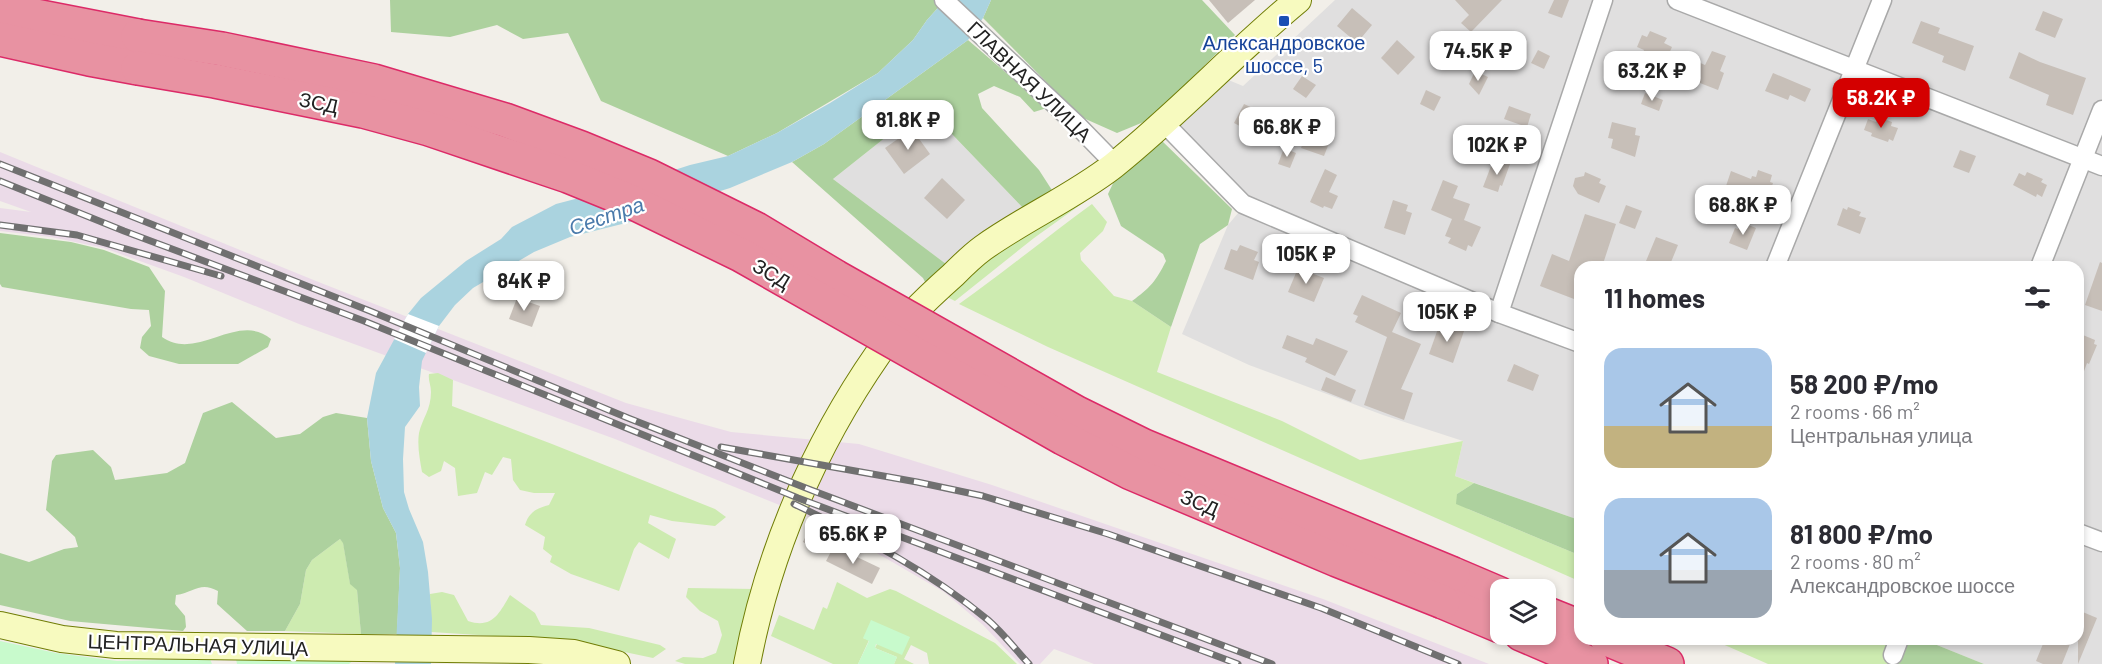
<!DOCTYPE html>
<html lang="en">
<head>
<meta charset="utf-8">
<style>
	body { margin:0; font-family:Barlow,sans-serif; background:#f2f2f3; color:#2b2b33; height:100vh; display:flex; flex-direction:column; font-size:22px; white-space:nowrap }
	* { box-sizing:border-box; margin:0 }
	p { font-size:20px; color:#7c7c81 }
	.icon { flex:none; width:33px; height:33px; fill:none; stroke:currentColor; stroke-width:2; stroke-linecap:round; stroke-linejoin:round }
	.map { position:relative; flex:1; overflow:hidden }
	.details { position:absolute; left:1574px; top:261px; width:510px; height:384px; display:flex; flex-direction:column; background:#fff; border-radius:18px; box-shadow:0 3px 9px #0003 }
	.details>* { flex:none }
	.controls { position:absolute; left:1490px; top:579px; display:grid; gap:12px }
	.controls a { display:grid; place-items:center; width:66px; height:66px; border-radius:12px; background:#fff; box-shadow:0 3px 9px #0003; font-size:30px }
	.price { position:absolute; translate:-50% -51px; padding:0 14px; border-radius:12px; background:#fff; color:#222; font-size:20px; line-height:39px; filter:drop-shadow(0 2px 3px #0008) }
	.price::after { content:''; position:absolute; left:50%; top:36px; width:18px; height:14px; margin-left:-9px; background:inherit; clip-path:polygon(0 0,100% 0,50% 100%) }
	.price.current { background:#d40000; color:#fff }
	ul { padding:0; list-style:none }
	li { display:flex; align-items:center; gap:18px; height:150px; padding:0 30px }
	li span { display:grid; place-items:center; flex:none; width:168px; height:120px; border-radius:18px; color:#555 }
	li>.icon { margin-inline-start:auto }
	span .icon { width:72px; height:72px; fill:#fffc; stroke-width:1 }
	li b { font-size:26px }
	h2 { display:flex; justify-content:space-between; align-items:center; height:72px; padding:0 30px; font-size:26px }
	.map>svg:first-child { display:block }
</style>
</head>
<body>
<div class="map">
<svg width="2102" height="664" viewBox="0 0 2102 664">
	<rect width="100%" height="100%" fill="#f2efe9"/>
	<g fill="#e0dfdf">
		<path d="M1335 0H2102V664H1984L1922 639H2078V267H1580L1579 520 1455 476 1463 441 1383 415 1249 365 1182 334 1228 225 1250 199 1177 127 1226 79 1243 86Z"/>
		<path d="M925 106 1025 210 950 267 833 179Z"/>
	</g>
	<path fill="#ebdbe8" d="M0 152 316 281 626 403 731 432 859 444 992 485 1323 599 1489 664H1094L1054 649 1040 664H1020L983 625 944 592 837 530 787 508 615 439 299 324 184 277 104 248 51 237 0 231V208L31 212 0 201Z"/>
	<g fill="#cdebb0">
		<path d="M1084 197 1087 200 1034 238 955 301 945 296 992 254Z"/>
		<path d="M1092 204 1107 222 1103 231 1080 253 1081 260 1114 296 1132 301 1171 327 1157 372 1282 421 1360 460 1463 441 1455 476 1474 483 1457 494 1468 509 1579 555V581L1048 347 959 304C1004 272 1047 237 1092 204Z"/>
		<path d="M438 373 453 380 452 406 552 444 715 509 726 517 715 526 672 521 650 515 648 523 676 539 669 559 639 542 634 549 619 591 571 574 550 562 552 556 543 549 545 537 525 525C529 512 537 508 549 505L555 493H534L520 490 513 480 511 459 503 457 492 475 485 472 477 493 458 496 455 468 444 461 441 471 429 477 422 472C420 460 417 446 419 433 422 419 431 410 431 392 431 385 428 381 429 374Z"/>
		<path d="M340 539 343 542 350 583 357 589 361 634 285 631 300 604 306 570 312 560Z"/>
		<path d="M837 582 867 598 890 589 896 591 995 643 1017 664H929L927 653 911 645 904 659 914 664H894L897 657 875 648 877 644 910 637 863 638 869 640 858 664H833L771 636 779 615 814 630 823 607 827 609Z"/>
		<path d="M688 588 755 589 739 660 734 664H685L675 661 683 657 703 658 716 653 722 635 718 621 700 611 686 597Z"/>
		<path d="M442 592 454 595 468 621C492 629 499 614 510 595L535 613 541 625 589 628 660 645 666 649 653 658 601 647 543 639 431 632 430 594Z"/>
		<path d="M1711 639H1899L1894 653 1897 664H1768Z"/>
	</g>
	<g fill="#add19e" fill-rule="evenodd">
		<path d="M390 0H945L927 20 913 40 878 73 777 133 728 156 601 101 568 33 523 39 497 25 450 37 391 32Z"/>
		<path d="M991 0H1202L1235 35 1182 88 1146 121 1117 133 1081 117 983 18Z"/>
		<path d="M968 40 1047 108 1034 112 1020 97 994 86 978 94 982 108 1039 170 1059 201 931 294 923 278 792 162 824 144ZM925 106 1025 210 950 267 833 179Z"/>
		<path d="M1161 140 1232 209 1228 225 1200 244 1171 327 1132 301C1150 288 1156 281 1166 261L1163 254 1121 226 1108 194 1117 175Z"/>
		<path d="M0 233 71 242 104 250 149 267 165 291 162 337C197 362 238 311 271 339L268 347 238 364H179L149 356 140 348 142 337 151 326 149 310 131 309 2 287 0 284Z"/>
		<path d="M232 402 276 438 300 434 323 417 336 413 367 418 371 461 383 508 396 533 400 568 397 634H361L357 590 350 584 343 543 340 539 312 560 306 570 300 604 285 631H247L217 604 218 591C200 581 195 592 176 595L175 604 185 616 186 627 183 631 70 621 0 605V553L29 562 64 549 78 547 75 537 46 510 52 461 56 455 93 450 111 467 115 480 167 473 185 463 203 413Z"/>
		<path d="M1474 483 1579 520V555L1456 504 1457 494Z"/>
		<path d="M1899 639H1922L1984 664H1897L1894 653Z"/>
	</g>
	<g fill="#c8facc">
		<path d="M871 620 910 637 902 655 876 644 875 648 897 657 894 664H858L869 641 863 638Z"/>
		<path d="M0 641 56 653 117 661 210 659 212 664H0Z"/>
		<path d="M359 655 349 664H237L236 659Z"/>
	</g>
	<path fill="#aad3df" d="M945 0H991L983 18 968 40 824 144 792 162 730 188 682 203 634 221 570 237 534 252 473 288 455 305 439 326 422 361 419 387 420 406 405 427 403 459 404 492 409 509 423 542 428 572 432 619 431 664H395L400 568 396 533 383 508 371 461 367 418 376 373 408 314 421 298 466 261 501 239 512 227 556 204 625 186 690 165 728 156 777 133 830 103 878 73 913 40 927 20Z"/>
	<path fill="#fff" d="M408 314 439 326 426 353 394 339Z"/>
	<g fill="#c7bfb8">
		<path d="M1209 0H1255L1228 23Z"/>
		<path d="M1455 0H1502L1471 32 1461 23 1469 15Z"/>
		<path d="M1554 0H1569L1562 18 1548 13Z"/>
		<path d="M1352 8 1372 25 1357 43 1337 26Z"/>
		<path d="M2043 11 2063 19 2055 38 2035 30Z"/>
		<path d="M1921 21 1940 28 1938 33 1974 46 1965 71 1942 62 1944 56 1912 43Z"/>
		<path d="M1650 31 1667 38 1664 43 1672 47 1667 58 1660 56 1658 61 1642 55 1644 50 1637 47 1642 35 1647 37Z"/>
		<path d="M1397 40 1415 57 1398 75 1381 58Z"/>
		<path d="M1538 50 1550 56 1544 69 1531 63Z"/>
		<path d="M1712 51 1726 56 1720 71 1724 73 1718 90 1687 78 1690 66 1695 68 1698 62 1705 65Z"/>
		<path d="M2019 52 2040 62 2086 78 2073 115 2046 105 2049 95 2009 78Z"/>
		<path d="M1475 71 1488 77 1479 95 1469 84Z"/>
		<path d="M1773 73 1811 89 1805 102 1790 95 1788 100 1765 91Z"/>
		<path d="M1302 76 1316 85 1306 98 1293 89Z"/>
		<path d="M1426 90 1441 97 1434 111 1420 104Z"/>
		<path d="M1645 93 1663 100 1659 111 1641 104Z"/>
		<path d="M1244 104 1263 113 1253 133 1234 123Z"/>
		<path d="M1509 106 1531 114 1527 127 1504 119Z"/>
		<path d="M1878 117 1892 122 1891 126 1898 128 1893 141 1889 139 1888 142 1871 136 1872 133 1864 130 1868 119 1876 122Z"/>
		<path d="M1612 122 1636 128 1635 135 1640 136 1635 157 1611 148 1613 139 1608 138Z"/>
		<path d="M912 129 930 154 904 174 885 148Z"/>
		<path d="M1308 130 1331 138 1324 156 1301 148Z"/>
		<path d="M1284 148 1296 153 1290 168 1278 164Z"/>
		<path d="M1960 150 1976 156 1969 173 1953 167Z"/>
		<path d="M1496 159 1510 164 1502 186 1500 185 1498 192 1483 187 1491 166 1493 167Z"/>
		<path d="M1325 169 1337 175 1329 192 1338 196 1332 209 1324 206 1323 208 1310 202Z"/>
		<path d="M1758 170 1772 175 1770 182 1773 183 1768 198 1762 196 1761 198 1726 186 1731 171 1751 179 1752 176 1756 177Z"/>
		<path d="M1585 172 1601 179 1599 183 1606 186 1599 203 1578 194 1573 186 1575 178 1584 176Z"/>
		<path d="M2027 172 2043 179 2041 182 2047 185 2042 197 2037 194 2036 197 2013 185 2019 173 2025 176Z"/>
		<path d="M942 178 965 200 947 219 924 198Z"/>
		<path d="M1443 180 1458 186 1453 198 1470 204 1464 220 1481 227 1472 247 1468 245 1466 251 1448 243 1451 238 1445 236 1452 219 1431 210Z"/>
		<path d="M1393 200 1408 205 1406 211 1412 213 1405 235 1384 228Z"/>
		<path d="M1626 205 1642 211 1635 229 1619 223Z"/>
		<path d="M1848 207 1861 212 1859 216 1866 218 1860 234 1837 225 1843 208 1847 210Z"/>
		<path d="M1585 214 1616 224 1602 267H1580V286L1574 299 1540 286 1552 254 1569 261Z"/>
		<path d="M1741 222 1756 228 1747 250 1729 243 1735 228 1738 229Z"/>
		<path d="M1656 237 1678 245 1669 267H1661L1646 261Z"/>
		<path d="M1240 245 1258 252 1254 260 1259 262 1253 280 1224 269 1231 249 1237 251Z"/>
		<path d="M2100 262 2102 263V311L2085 305Z"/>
		<path d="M1298 268 1324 278 1314 302 1288 292Z"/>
		<path d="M1362 295 1401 313 1392 332 1421 344 1401 389 1413 393 1404 420 1364 405 1387 337 1355 322 1358 316 1353 314Z"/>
		<path d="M517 298 540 306 532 327 509 319Z"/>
		<path d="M1440 323 1464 331 1453 363 1429 354Z"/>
		<path d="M2078 333 2095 340 2094 344 2097 345 2089 364 2087 363 2079 385Z"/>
		<path d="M1287 335 1313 345 1316 338 1348 351 1335 376 1305 362 1307 358 1282 348Z"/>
		<path d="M1514 364 1539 375 1533 391 1507 381Z"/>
		<path d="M1326 377 1356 390 1351 402 1321 390Z"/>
		<path d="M810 527 826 535 819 550 803 542Z"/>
		<path d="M834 546 880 568 872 584 826 561Z"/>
		<path d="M2078 610 2097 618 2078 664Z"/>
		<path d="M2045 639H2072L2062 664H2043L2036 661Z"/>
	</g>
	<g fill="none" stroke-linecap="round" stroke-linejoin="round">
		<g stroke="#a9a9a9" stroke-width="21">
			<g id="street">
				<path d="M944 0 1077 125 1115 164"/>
				<path d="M1677 0 2102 166"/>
				<path d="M1164 123 1243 204 1499 313 1580 343"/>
				<path d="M1775 267 1882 0"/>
				<path d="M2040 267 2102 110"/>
				<path d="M1499 313 1603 0"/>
				<path d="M2078 533 2102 542"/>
				<path d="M1893 655 1899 639"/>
			</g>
		</g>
		<g stroke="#707d05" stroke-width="28">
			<g id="secondary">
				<path d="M0 625 62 639 116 645 529 650 574 653 617 664"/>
				<path d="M747 664C768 553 814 446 878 354 898 326 927 298 953 275 962 266 972 256 983 248 1025 218 1073 197 1113 166 1178 114 1234 53 1298 0"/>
			</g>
		</g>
		<g stroke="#dc2a67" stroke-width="36">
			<g id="highway">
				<path d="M0 9 138 36"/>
				<path d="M0 39 89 59 138 68"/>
				<path d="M1453 574 1500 594"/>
				<path d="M1443 602 1500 626"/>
				<path d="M1545 613 1580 627"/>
				<path d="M1521 634 1591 664"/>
				<path d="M1607 639 1667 664"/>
			</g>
		</g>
		<use href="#street" stroke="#fff" stroke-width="18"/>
		<use href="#secondary" stroke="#f7fabf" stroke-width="26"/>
		<use href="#highway" stroke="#e892a2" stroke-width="33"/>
		<g stroke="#707070" stroke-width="7">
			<g id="rail">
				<path d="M0 164 370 311 628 418 811 490 1272 664"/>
				<path d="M0 181 124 231 364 321 798 498 1238 664"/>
				<path d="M0 225 77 235 221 276"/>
				<path d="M721 447 917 482 983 496 1108 534 1321 608 1458 664"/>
				<path d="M794 504C863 537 929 571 988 620 1003 633 1016 650 1029 664"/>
			</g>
		</g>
		<use href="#rail" stroke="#fff" stroke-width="4.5" stroke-dasharray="14" stroke-linecap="butt"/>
		<g stroke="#dc2a67" stroke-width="36" stroke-linecap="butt">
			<g id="highway-bridge">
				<path d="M138 36 222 49 374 81 505 120 581 148 649 176 756 229 836 277 1077 413 1144 446 1453 574"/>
				<path d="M138 68 215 81 363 111 429 129 568 176 632 202 741 255 1063 438 1131 473 1337 560 1443 602"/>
			</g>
		</g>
		<use href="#highway-bridge" stroke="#e892a2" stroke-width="33"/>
	</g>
	<rect fill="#1a4fb4" stroke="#fff" stroke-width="2" x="1278" y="15" width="12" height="12" rx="3"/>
	<g text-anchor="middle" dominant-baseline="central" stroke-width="4.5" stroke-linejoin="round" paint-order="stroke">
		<g font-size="20" fill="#164399" stroke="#fff">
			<text x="1284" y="42">Александровское<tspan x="1284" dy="23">шоссе, 5</tspan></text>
		</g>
		<g font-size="20" fill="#222" stroke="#fff">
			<text transform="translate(1030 81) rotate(44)">ГЛАВНАЯ УЛИЦА</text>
			<text transform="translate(319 102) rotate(12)">ЗСД</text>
			<text transform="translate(772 273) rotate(31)">ЗСД</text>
			<text transform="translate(1200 502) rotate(23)">ЗСД</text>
			<text transform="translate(198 644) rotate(2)">ЦЕНТРАЛЬНАЯ УЛИЦА</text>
		</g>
		<g font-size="21" font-style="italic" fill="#4a7aab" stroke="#fff">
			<text transform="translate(606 215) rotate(-19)">Сестра</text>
		</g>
	</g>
</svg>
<div class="controls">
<a><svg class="icon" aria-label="layers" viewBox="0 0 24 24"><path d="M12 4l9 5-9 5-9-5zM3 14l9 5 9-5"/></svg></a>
</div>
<b class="price" style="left:1478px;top:82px">74.5K ₽</b>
<b class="price" style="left:1652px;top:102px">63.2K ₽</b>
<b class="price current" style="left:1881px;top:129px">58.2K ₽</b>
<b class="price" style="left:908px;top:151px">81.8K ₽</b>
<b class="price" style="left:1287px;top:158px">66.8K ₽</b>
<b class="price" style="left:1497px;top:176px">102K ₽</b>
<b class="price" style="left:1743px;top:236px">68.8K ₽</b>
<b class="price" style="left:1306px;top:285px">105K ₽</b>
<b class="price" style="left:524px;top:312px">84K ₽</b>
<b class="price" style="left:1447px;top:343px">105K ₽</b>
<b class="price" style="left:853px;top:565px">65.6K ₽</b>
<section class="details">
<h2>11 homes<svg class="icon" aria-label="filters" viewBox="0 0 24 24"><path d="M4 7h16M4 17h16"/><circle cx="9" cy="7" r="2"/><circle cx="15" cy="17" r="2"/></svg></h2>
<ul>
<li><span style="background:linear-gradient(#a9c7e8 65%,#c2b280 0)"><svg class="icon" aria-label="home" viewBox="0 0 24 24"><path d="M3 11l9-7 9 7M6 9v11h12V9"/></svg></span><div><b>58 200 ₽/mo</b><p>2 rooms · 66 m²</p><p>Центральная улица</p></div></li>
<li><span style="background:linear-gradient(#a9c7e8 60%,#9aa5b1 0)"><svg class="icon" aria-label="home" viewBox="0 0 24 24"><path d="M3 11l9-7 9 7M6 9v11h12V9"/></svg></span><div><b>81 800 ₽/mo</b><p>2 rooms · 80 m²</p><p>Александровское шоссе</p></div></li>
</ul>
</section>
</div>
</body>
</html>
